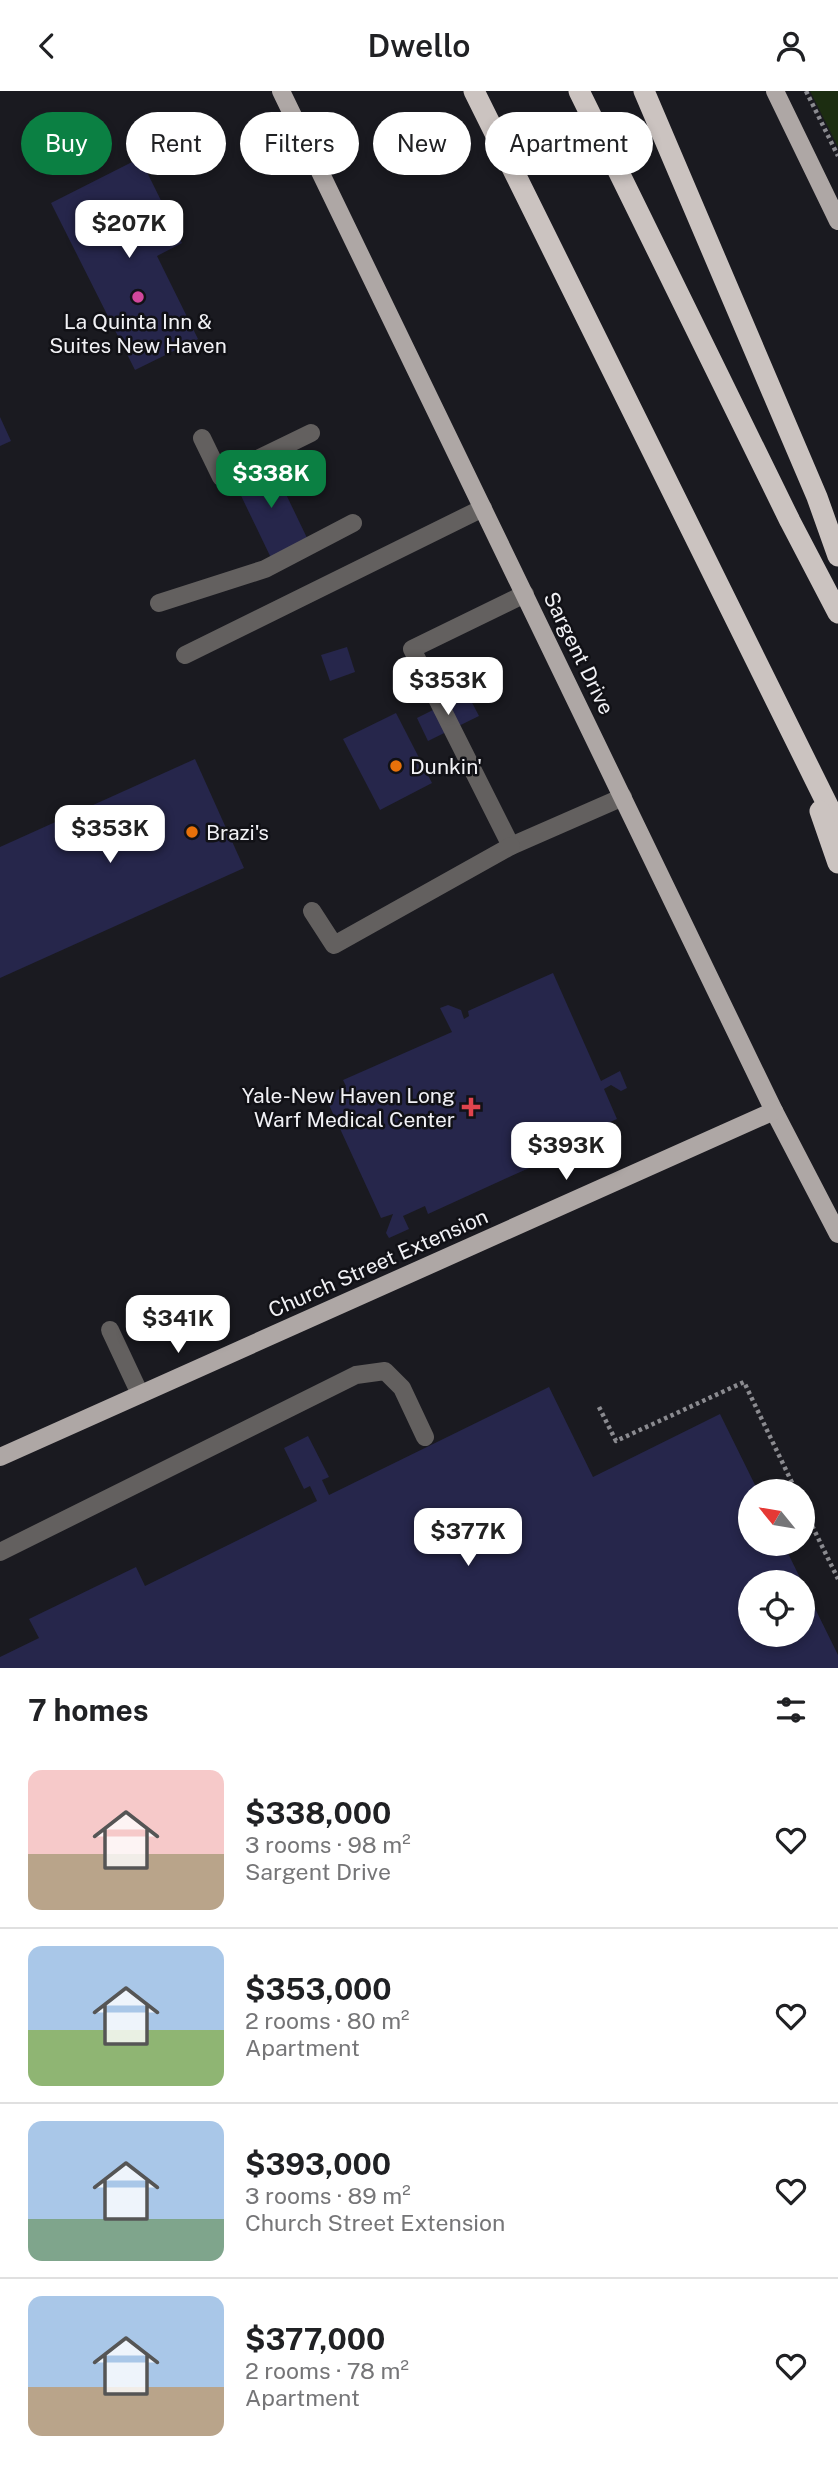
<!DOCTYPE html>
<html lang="en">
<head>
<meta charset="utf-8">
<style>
	body { margin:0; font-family:"Public Sans",sans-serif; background:#f6f6f6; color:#202124; height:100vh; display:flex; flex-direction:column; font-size:26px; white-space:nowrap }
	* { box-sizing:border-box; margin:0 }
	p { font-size:23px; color:#757577 }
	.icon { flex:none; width:38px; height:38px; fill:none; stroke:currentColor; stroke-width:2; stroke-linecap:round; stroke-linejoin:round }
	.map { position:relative; height:1577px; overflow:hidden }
	.side { display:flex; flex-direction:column; background:#fff; flex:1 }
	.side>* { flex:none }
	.hud { position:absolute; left:21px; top:21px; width:796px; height:63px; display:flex; gap:14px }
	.needle { width:46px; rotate:300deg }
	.fabs { position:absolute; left:738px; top:1388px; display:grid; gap:14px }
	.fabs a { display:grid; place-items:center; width:77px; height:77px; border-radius:50%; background:#fff; box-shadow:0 4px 10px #0003; font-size:35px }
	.price { position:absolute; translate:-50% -60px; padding:0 16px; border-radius:14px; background:#fff; color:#222; font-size:23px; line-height:46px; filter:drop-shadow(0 2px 4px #0008) }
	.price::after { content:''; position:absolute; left:50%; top:42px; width:21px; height:16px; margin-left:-10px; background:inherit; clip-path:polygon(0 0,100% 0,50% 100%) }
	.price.on { background:#0b8043; color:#fff }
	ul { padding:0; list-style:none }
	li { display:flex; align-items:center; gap:21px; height:175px; padding:0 28px }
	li+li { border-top:2px solid #e0e0e0 }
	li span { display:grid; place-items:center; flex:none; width:196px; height:140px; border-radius:14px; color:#555 }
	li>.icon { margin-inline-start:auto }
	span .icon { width:84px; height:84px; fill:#fffc; stroke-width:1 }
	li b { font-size:30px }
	h2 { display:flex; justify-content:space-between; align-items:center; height:84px; padding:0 28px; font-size:30px }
	.tag { padding:0 24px; border-radius:32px; background:#fff; box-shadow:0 4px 10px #0003; font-size:24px; line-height:63px }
	.tag.on { background:#0b8043; color:#fff }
	header { display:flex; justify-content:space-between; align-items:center; height:91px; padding:0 28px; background:#fff; font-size:32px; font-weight:600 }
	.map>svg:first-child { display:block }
</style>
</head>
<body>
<header><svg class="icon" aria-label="back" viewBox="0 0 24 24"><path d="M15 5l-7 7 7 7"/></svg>Dwello<svg class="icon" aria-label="person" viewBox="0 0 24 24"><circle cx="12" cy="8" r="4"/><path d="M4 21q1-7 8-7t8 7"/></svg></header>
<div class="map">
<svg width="838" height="1577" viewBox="0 0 838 1577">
	<rect width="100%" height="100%" fill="#1a1a20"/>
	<path fill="#1c2d11" d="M810 0H838V56Z"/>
	<g fill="#26264b">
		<path d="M140 67 182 152 157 165 198 248 135 279 51 112Z"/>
		<path d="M0 326 11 350 0 355Z"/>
		<path d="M270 370 309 451 272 469 233 388Z"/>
		<path d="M347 556 355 581 330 590 321 564Z"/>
		<path d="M467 602 479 625 428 650 417 627Z"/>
		<path d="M396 622 432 692 380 719 343 648Z"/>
		<path d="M195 668 244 777 0 887V756Z"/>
		<path d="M553 882 601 990 620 980 627 997 621 1000 611 994 604 998 617 1028 578 1044 583 1053 509 1086 428 1123 425 1115 403 1125 409 1138 389 1147 386 1142 393 1123 381 1127 325 1005 346 995 343 989 452 941 440 917 448 914 461 919 464 928 469 925 468 920Z"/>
		<path d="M549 1296 593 1386 720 1323 758 1400H751V1452H783L802 1491H751V1544H803V1493L838 1564V1577H0V1566L39 1547 29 1528 136 1476 145 1495 317 1410 310 1395 304 1398 284 1357 308 1345 329 1386 322 1389 329 1404Z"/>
	</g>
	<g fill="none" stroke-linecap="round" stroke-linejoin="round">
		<g stroke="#8b8b90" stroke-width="4.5" stroke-dasharray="3.5 3.5" stroke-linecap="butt">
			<path d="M806 0 838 65"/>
			<path d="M599 1316 616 1350 744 1291 796 1400"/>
			<path d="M803 1416 838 1488"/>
		</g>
		<g stroke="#63605f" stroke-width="18">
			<path d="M202 347 221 386 311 342"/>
			<path d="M525 503 412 558 511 755 623 706"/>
			<path d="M159 512 265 478 353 432"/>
			<path d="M185 564 483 417"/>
			<path d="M312 820 334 854 511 755"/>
			<path d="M110 1239 140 1303"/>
			<path d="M0 1461 356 1284 385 1280 402 1297 425 1346"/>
		</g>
		<g stroke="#aea7a5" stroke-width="18">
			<path d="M281 0 774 1020 838 1143"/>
			<path d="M775 0 838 130"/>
			<path d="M0 1366 774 1020"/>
		</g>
		<g stroke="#cbc3c0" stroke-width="21">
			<path d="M474 0 838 735"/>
			<path d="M579 0 790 430 838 522"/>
			<path d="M644 0 817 406 838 465"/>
			<path d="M820 720 838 772"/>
		</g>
	</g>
	<circle fill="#d1479c" stroke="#111116" stroke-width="2.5" cx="138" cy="206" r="7"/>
	<g fill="#e8710a" stroke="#111116" stroke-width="2.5">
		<circle cx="396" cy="675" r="7"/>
		<circle cx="192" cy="741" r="7"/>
	</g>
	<path fill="#e0444e" stroke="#111116" stroke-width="2.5" d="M467.5 1005.5h7v7h7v7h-7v7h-7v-7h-7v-7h7z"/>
	<g text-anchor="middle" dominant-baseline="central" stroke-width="5" stroke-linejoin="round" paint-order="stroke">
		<g font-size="21" fill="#f1f1f5" stroke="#111116" text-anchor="start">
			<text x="138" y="230" text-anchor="middle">La Quinta Inn &amp;<tspan x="138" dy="24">Suites New Haven</tspan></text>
			<text x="410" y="675">Dunkin'</text>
			<text x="206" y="741">Brazi's</text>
			<text x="455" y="1004" text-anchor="end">Yale-New Haven Long<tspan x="455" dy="24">Warf Medical Center</tspan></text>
		</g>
		<g font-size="21" fill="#f1f1f5" stroke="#111116">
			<text transform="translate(579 562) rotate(64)">Sargent Drive</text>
			<text transform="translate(378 1172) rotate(-24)">Church Street Extension</text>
		</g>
	</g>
</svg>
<div class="fabs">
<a><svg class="needle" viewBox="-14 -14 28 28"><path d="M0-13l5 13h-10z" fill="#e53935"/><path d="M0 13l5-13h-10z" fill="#757577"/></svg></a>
<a><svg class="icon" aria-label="locate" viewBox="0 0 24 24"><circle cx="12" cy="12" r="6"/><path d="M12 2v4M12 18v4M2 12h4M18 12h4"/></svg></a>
</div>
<b class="price" style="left:129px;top:169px">$207K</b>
<b class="price on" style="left:271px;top:419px">$338K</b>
<b class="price" style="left:448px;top:626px">$353K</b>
<b class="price" style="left:110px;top:774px">$353K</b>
<b class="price" style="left:566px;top:1091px">$393K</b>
<b class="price" style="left:178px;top:1264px">$341K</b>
<b class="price" style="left:468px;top:1477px">$377K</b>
<div class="hud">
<a class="tag on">Buy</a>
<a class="tag">Rent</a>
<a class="tag">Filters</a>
<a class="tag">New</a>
<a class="tag">Apartment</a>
</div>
</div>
<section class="side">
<h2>7 homes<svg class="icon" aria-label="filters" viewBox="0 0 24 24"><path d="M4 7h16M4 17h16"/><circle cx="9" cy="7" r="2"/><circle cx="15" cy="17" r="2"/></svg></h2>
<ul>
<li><span style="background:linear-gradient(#f6c9c9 60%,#b9a48a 0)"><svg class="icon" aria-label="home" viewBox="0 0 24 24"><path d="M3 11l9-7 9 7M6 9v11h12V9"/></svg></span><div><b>$338,000</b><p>3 rooms · 98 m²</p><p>Sargent Drive</p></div><svg class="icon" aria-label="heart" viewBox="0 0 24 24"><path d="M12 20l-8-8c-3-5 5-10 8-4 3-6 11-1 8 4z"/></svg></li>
<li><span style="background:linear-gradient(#a9c7e8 60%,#8fb573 0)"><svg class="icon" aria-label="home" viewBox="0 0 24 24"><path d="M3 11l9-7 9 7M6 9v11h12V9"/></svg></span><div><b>$353,000</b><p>2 rooms · 80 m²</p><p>Apartment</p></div><svg class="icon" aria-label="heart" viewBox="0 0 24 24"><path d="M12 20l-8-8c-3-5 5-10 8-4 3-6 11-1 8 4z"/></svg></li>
<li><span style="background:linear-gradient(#a9c7e8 70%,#7fa58c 0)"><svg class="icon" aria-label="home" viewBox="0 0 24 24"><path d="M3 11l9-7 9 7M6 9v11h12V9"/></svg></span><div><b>$393,000</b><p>3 rooms · 89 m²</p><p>Church Street Extension</p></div><svg class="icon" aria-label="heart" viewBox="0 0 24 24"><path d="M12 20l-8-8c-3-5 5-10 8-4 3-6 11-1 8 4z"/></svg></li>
<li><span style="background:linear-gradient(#a9c7e8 65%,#b9a48a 0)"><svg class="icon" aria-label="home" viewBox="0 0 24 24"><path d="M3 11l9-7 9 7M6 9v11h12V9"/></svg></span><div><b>$377,000</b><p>2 rooms · 78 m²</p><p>Apartment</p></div><svg class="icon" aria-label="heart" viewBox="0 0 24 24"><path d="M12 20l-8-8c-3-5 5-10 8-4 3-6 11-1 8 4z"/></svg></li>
</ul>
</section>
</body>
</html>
